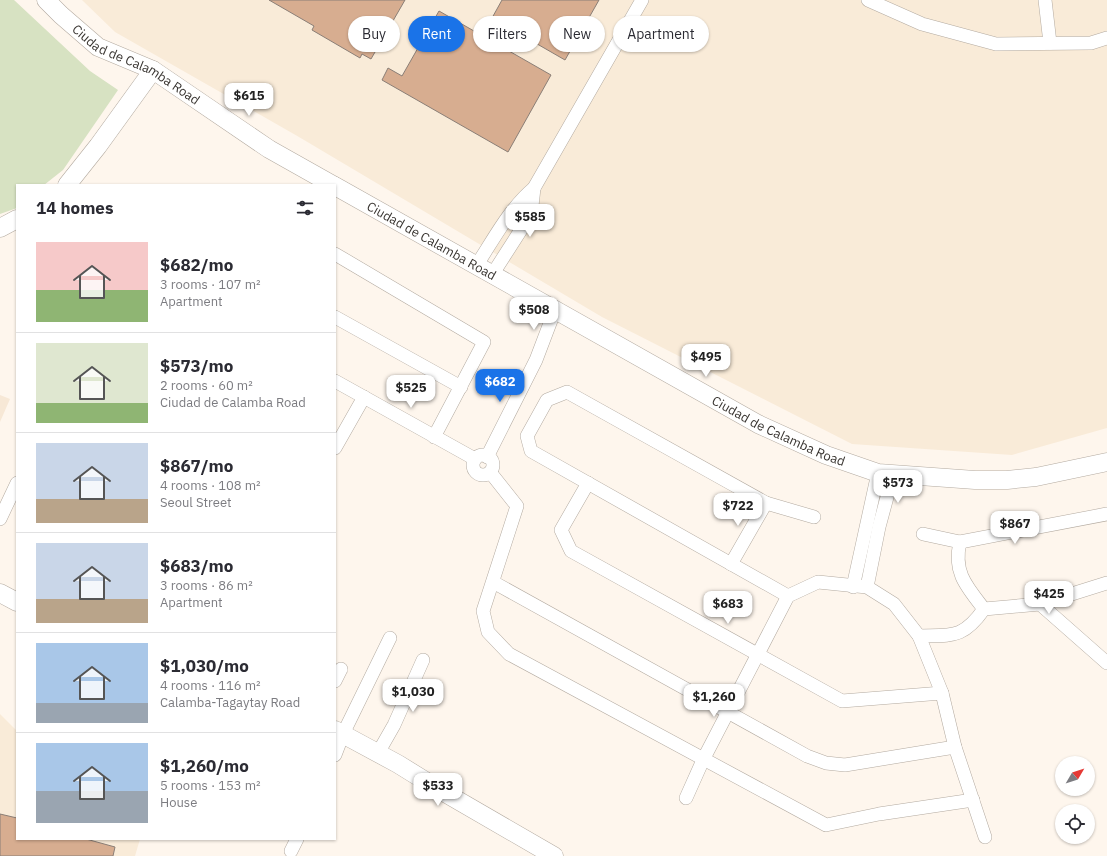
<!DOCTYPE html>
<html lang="en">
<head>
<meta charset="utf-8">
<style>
	body { margin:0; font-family:"IBM Plex Sans",sans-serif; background:#f2f2f3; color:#2b2b33; height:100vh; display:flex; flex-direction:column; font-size:15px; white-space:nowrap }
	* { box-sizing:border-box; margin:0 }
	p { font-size:13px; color:#7c7c81 }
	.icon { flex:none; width:22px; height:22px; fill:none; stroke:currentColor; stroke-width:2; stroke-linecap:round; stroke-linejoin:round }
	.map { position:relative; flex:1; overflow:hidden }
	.panel { position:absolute; left:16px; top:184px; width:320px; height:656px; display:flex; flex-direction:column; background:#fff; border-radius:0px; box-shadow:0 1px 3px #0004 }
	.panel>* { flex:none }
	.guide { position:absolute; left:348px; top:16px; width:380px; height:36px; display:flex; gap:8px }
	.needle { width:26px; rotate:51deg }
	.fabs { position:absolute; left:1055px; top:756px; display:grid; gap:8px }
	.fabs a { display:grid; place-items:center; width:40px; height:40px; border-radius:50%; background:#fff; box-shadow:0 1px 3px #0004; font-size:20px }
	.price { position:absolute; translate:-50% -34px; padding:0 9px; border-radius:8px; background:#fff; color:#222; font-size:13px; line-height:26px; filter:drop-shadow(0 1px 2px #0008) }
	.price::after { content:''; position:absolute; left:50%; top:24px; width:12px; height:9px; margin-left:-6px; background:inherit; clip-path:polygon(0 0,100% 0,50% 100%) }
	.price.active { background:#1a73e8; color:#fff }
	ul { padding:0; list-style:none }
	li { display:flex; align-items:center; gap:12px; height:100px; padding:0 20px }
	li+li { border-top:1px solid #e1e1e2 }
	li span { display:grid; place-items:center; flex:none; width:112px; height:80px; border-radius:0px; color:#555 }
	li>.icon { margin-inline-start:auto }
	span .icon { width:48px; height:48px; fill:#fffc; stroke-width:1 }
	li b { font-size:17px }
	h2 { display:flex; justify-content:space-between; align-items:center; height:48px; padding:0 20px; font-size:17px }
	.tag { padding:0 14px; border-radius:18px; background:#fff; box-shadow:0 1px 3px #0004; font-size:14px; line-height:36px }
	.tag.active { background:#1a73e8; color:#fff }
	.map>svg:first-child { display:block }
</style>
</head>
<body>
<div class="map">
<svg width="1107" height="856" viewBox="0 0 1107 856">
	<rect width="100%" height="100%" fill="#fef6ed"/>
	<g fill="#f9ebd8">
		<path d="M82 0H1107V428L1012 455 852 444 602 317 299 137 115 32Z"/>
		<path d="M0 714 17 731V839H140L135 856H0Z"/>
	</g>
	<path fill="#f7e8d6" d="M0 395 10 399 0 422Z"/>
	<path fill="#d7e2c2" d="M0 0H14L90 71 118 90 63 170 44 185H17V208L0 214Z"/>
	<g fill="#d7ad90" stroke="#8a7e76">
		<path d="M269 0H405L371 59 362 54 360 58 312 30 314 26Z"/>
		<path d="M502 0H599L565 60 492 18Z"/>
		<path d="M439 11 551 75 508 152 382 80 388 68 402 76Z"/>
		<path d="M0 814 17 818V839H86L115 847 113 856H0Z"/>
	</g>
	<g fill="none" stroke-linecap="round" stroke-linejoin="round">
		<g stroke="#b3aaa0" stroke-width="14">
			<g id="street">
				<path d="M868 0 922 24 996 44 1091 43 1107 38"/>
				<path d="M1045 0 1050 43"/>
				<path d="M335 254 484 342 434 437"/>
				<path d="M476 266C494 239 509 209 534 188L642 0"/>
				<path d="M492 275 526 222 532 206 534 188"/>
				<path d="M335 317 461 387"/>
				<path d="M335 381 475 459"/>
				<path d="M335 448 364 397"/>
				<circle cx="483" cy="465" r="10"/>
				<path d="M487 457 536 360 555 310"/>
				<path d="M490 472 517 506 483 611 488 632 509 654 826 825 879 814 973 800"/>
				<path d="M588 483 561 530 571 551 842 701 942 693"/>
				<path d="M814 517 766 503 567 392 547 400 527 436 531 451 788 596 818 582 867 587 894 604 919 636 942 693 955 747 985 837"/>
				<path d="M0 519 17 483"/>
				<path d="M923 534 960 542 1107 514"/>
				<path d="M731 564 766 503"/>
				<path d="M493 582 807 756 826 763 845 765 955 747"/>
				<path d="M853 587 878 473"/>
				<path d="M867 587 879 527 893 475"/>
				<path d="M1040 604 1107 663"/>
				<path d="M984 609 1040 604 1107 583"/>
				<path d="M919 636C952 635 963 639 984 609 966 586 953 572 960 542"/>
				<path d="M335 681 341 669"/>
				<path d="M378 753 394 725 423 660"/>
				<path d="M335 755 343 734 390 638"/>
				<path d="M686 798 703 760 788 596"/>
				<path d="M291 851 297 839"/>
			</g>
		</g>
		<g stroke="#b3aaa0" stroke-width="19">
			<g id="secondary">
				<path id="s1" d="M46 0 61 15 98 47 153 70 269 149 333 185"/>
				<path d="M67 185 98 146 153 70"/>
				<path id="s2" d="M335 186 758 424 826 455 878 473 975 480H1007L1036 477 1107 462"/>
				<path d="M0 228 17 219"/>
				<path d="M0 593 17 602"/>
				<path d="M335 730 398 764 440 790 554 856"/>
			</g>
		</g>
		<use href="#street" stroke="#fff" stroke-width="13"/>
		<use href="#secondary" stroke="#fff" stroke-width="18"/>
	</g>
	<g text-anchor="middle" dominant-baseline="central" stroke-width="3.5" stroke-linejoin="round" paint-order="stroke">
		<g font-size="13" fill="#37332f" stroke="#fef6ed">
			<text stroke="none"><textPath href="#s1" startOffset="112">Ciudad de Calamba Road</textPath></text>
			<text stroke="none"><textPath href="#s2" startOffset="111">Ciudad de Calamba Road</textPath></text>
			<text stroke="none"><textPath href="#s2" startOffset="507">Ciudad de Calamba Road</textPath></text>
		</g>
	</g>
</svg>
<div class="fabs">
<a><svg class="needle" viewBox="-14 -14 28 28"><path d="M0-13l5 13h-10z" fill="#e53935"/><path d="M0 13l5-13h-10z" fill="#7c7c81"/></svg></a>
<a><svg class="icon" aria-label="locate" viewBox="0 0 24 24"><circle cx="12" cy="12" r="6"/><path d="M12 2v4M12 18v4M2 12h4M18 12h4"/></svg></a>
</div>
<b class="price" style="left:249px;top:117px">$615</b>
<b class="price" style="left:530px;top:238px">$585</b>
<b class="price" style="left:534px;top:331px">$508</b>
<b class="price" style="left:706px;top:378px">$495</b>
<b class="price active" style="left:500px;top:403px">$682</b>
<b class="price" style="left:411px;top:409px">$525</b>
<b class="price" style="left:898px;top:504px">$573</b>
<b class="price" style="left:738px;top:527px">$722</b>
<b class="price" style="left:1015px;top:545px">$867</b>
<b class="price" style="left:1049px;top:615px">$425</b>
<b class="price" style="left:728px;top:625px">$683</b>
<b class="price" style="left:413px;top:713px">$1,030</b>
<b class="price" style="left:714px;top:718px">$1,260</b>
<b class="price" style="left:438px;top:807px">$533</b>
<div class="guide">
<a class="tag">Buy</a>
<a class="tag active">Rent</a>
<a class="tag">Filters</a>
<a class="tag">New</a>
<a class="tag">Apartment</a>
</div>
<section class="panel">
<h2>14 homes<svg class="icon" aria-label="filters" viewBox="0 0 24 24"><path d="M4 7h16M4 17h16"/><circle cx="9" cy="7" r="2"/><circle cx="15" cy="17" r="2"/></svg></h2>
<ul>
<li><span style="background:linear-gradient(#f6c9c9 60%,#8fb573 0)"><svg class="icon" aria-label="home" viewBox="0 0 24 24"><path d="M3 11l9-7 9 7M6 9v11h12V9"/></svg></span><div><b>$682/mo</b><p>3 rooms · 107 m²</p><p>Apartment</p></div></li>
<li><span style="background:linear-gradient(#dfe7d0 75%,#8fb573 0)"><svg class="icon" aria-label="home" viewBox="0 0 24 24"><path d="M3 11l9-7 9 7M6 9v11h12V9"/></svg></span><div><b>$573/mo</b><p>2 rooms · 60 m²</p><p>Ciudad de Calamba Road</p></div></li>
<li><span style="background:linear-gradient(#c9d6e8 70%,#b9a48a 0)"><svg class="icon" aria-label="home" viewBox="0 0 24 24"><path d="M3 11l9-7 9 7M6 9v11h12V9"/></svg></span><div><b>$867/mo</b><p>4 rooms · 108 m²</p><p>Seoul Street</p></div></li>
<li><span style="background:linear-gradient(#c9d6e8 70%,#b9a48a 0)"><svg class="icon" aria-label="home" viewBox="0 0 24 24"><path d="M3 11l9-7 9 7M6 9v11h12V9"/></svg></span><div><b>$683/mo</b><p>3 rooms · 86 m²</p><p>Apartment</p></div></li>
<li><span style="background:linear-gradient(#a9c7e8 75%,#9aa5b1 0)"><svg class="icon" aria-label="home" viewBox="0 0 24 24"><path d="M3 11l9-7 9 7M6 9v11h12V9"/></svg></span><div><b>$1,030/mo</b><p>4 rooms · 116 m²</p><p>Calamba-Tagaytay Road</p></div></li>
<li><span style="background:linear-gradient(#a9c7e8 60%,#9aa5b1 0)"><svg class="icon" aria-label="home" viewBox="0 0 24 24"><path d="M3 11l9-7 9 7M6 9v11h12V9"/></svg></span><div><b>$1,260/mo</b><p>5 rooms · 153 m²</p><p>House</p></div></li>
</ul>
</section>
</div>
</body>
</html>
